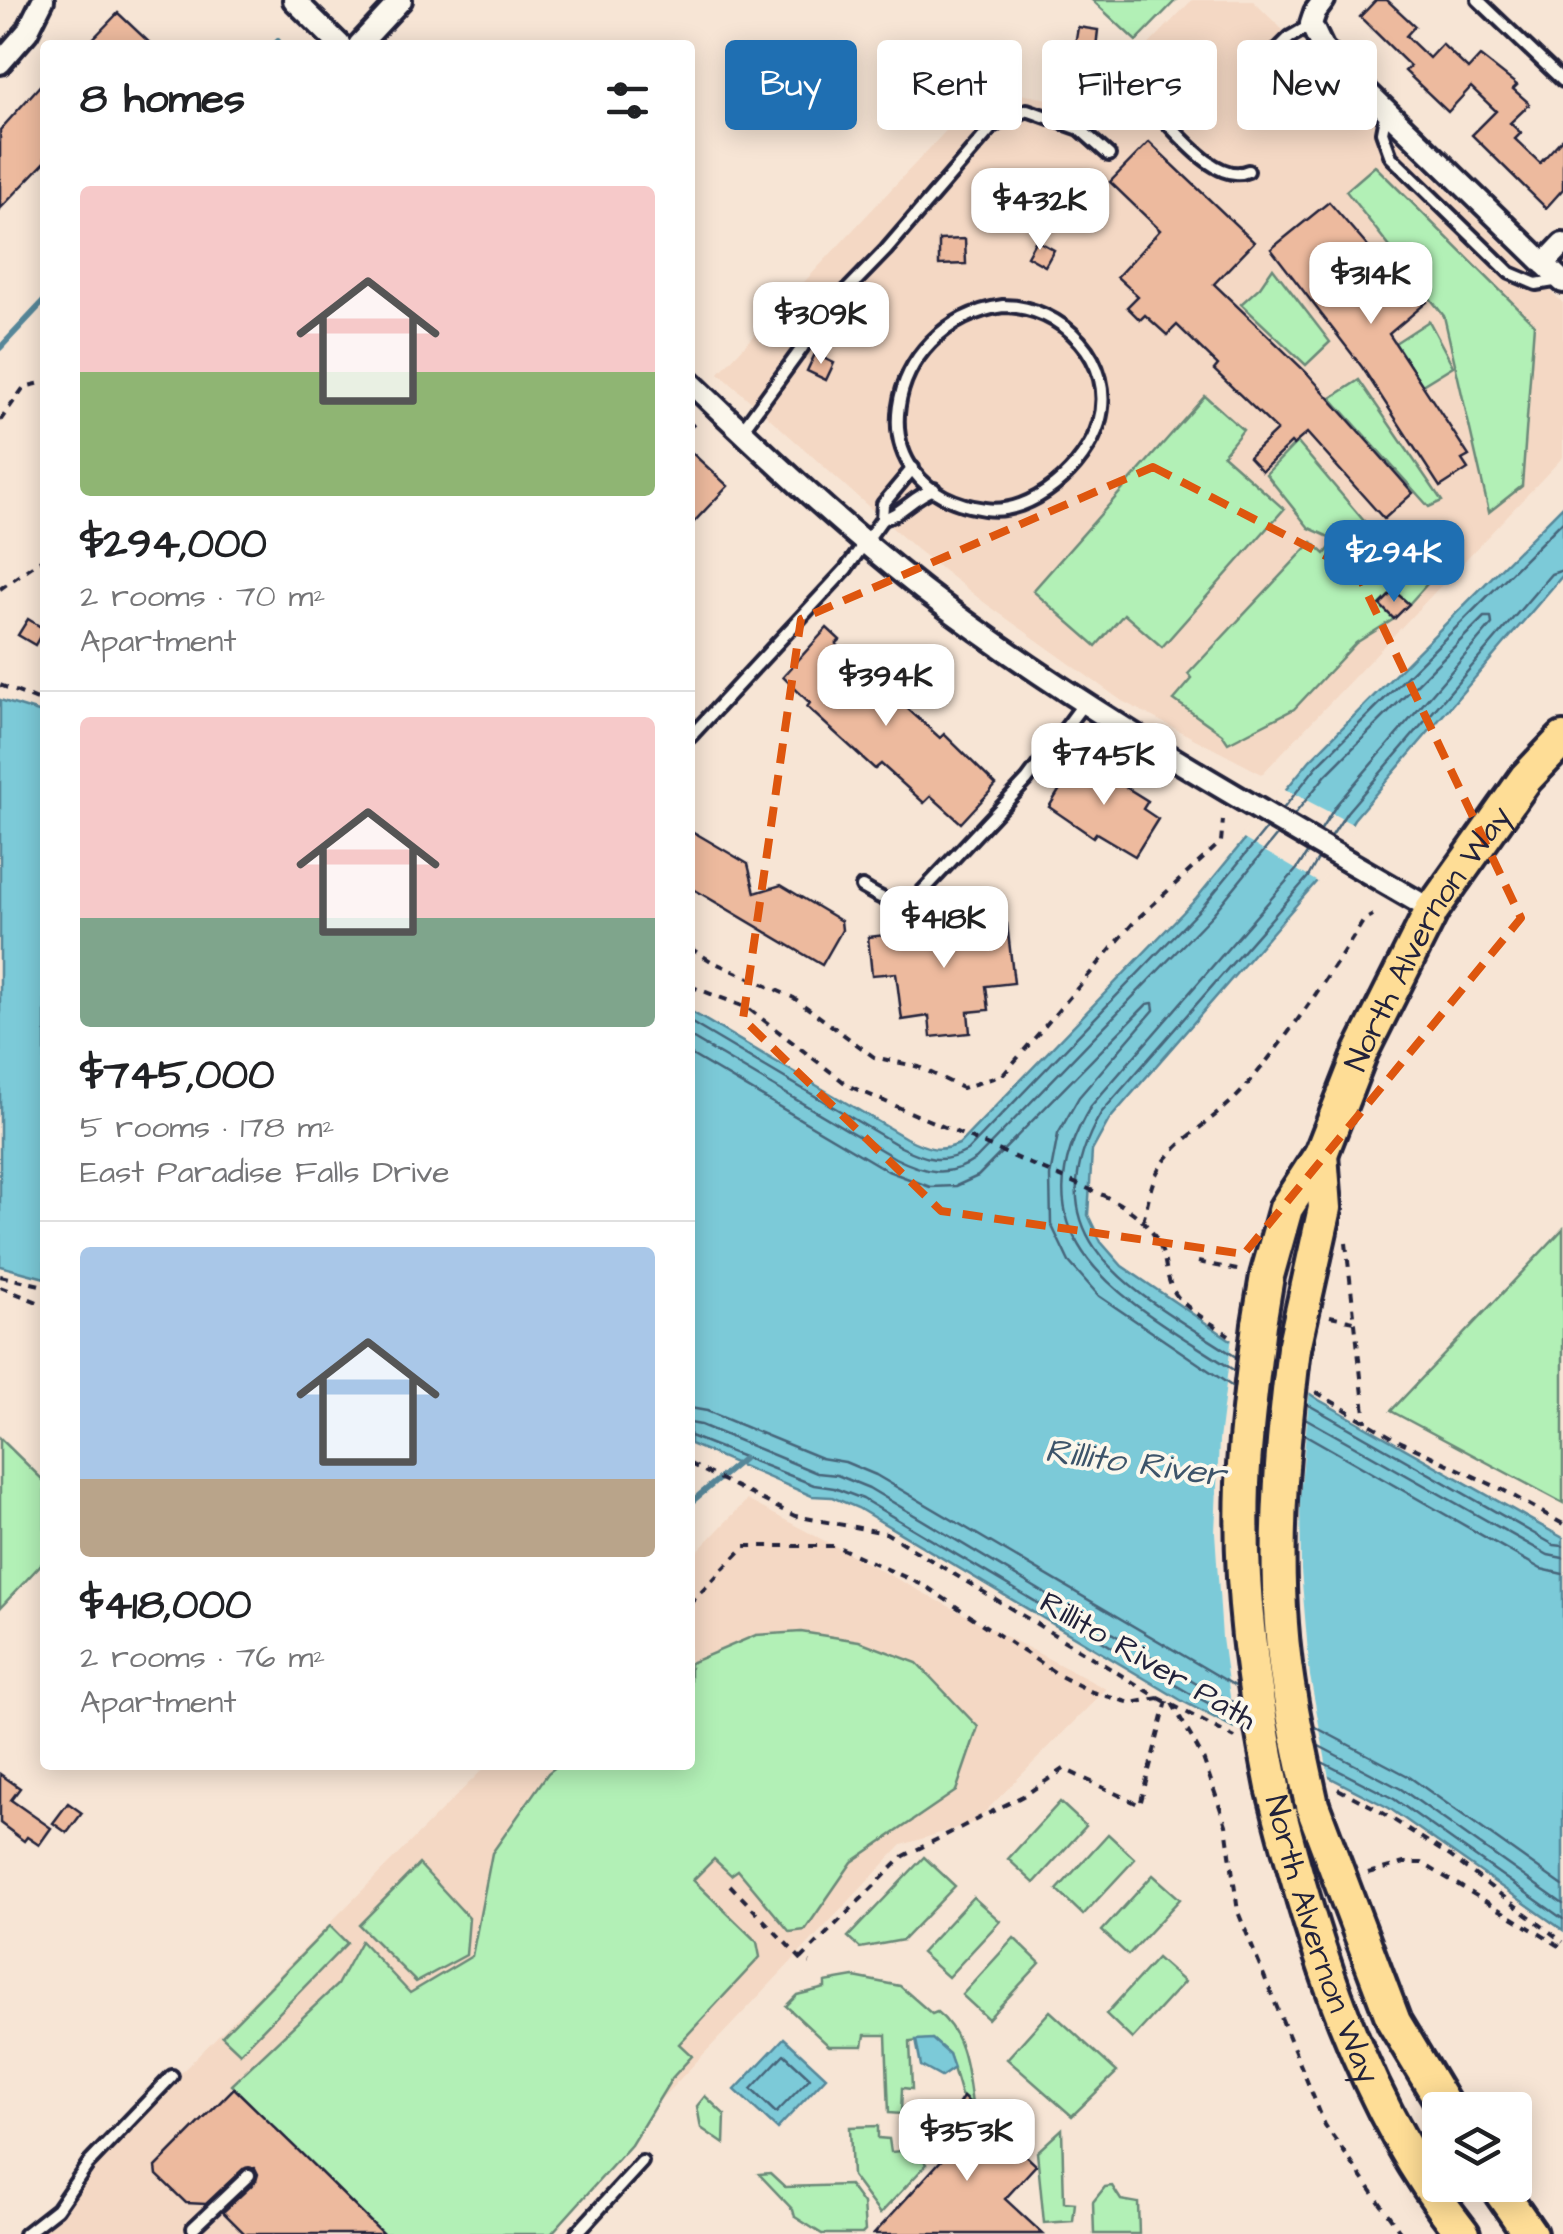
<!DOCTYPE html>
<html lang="en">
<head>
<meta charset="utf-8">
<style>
	body { margin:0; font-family:"Architects Daughter",sans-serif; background:#f2f2f2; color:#202124; height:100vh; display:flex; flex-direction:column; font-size:38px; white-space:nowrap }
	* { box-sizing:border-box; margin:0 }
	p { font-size:32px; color:#757577 }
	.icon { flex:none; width:55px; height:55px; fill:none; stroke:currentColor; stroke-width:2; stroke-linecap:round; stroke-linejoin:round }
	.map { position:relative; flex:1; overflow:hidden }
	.sheet { position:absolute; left:40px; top:40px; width:655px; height:1730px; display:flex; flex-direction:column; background:#fff; border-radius:10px; box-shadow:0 5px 25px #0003 }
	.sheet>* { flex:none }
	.top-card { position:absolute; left:725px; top:40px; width:688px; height:90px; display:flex; gap:20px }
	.buttons { position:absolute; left:1422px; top:2092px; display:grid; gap:20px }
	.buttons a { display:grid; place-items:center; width:110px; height:110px; border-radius:10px; background:#fff; box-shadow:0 5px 25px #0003; font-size:50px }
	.price { position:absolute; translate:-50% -85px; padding:0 22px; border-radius:20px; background:#fff; color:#222; font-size:32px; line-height:65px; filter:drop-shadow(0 2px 5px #0008) }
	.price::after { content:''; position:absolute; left:50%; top:60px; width:30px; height:22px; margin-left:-15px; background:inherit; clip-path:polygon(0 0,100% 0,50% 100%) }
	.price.on { background:#1f6fb2; color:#fff }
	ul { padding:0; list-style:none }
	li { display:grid; align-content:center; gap:20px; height:530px; padding:0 40px }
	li+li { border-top:2px solid #e0e0e0 }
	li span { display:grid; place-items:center; height:310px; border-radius:10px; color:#555 }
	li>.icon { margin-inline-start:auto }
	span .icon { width:180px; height:180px; fill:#fffc; stroke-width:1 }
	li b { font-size:42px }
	h2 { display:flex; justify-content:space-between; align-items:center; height:120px; padding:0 40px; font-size:42px }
	.chip { padding:0 35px; border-radius:10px; background:#fff; box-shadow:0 5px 25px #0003; font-size:35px; line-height:90px }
	.chip.on { background:#1f6fb2; color:#fff }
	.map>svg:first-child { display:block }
</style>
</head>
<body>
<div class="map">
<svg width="1563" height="2234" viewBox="0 0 1563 2234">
	<rect width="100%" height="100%" fill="#f7e5d5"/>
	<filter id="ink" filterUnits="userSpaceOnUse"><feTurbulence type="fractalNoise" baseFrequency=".01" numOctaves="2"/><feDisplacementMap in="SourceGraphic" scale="20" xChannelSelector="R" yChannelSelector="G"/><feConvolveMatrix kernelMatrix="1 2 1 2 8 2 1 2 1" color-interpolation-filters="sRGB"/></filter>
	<g filter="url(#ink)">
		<g fill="#f4d8c4">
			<path d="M1192 0H1252L1563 303V457L1262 774 1122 701 985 603 916 549 719 373 986 88 1077 104 1104 91Z"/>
			<path d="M747 1500 1106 1689 975 1822 902 1845 533 2234H21L487 1765H690V1559Z"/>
		</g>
		<g fill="#b2f0b6" stroke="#6a8978" stroke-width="2.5">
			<path d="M1092 0H1176L1136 41Z"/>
			<path d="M1375 166 1534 324 1522 486 1489 512 1444 316 1346 191Z"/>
			<path d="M1273 268 1330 342 1306 365 1241 304 1260 287Z"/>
			<path d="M1429 321 1453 366 1422 385 1395 343Z"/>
			<path d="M1359 380 1442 501 1429 507 1331 398Z"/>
			<path d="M1205 396 1243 430 1223 455 1284 509 1162 647 1124 614 1096 646 1033 591Z"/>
			<path d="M1297 442 1386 547 1425 540 1454 554 1409 604 1394 591 1380 605 1394 619 1356 643 1294 709 1228 743 1222 734 1174 700 1192 679 1188 674 1312 542 1325 554 1336 540 1309 528 1266 474Z"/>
			<path d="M1563 1229V1503L1391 1411Z"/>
			<path d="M0 1438 45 1482V1560L0 1608Z"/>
			<path d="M801 1632 859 1641 917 1663 978 1727 956 1791 852 1862 805 1930 790 1932 738 1870 731 1875 714 1859 693 1880 757 1942 760 1957 679 2044 692 2056 672 2078 631 2145 551 2234H383L231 2085 337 1985 361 1941 410 1993 472 1956 492 1853 548 1773 558 1765H583L586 1768 588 1765H690V1663L756 1635Z"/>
			<path d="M1060 1802 1086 1826 1034 1883 1008 1859Z"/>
			<path d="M1108 1834 1135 1859 1083 1915 1057 1890Z"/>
			<path d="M924 1857 955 1886 903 1940 860 1948 848 1937Z"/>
			<path d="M419 1864 469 1918 466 1955 416 1982 359 1925Z"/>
			<path d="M1153 1875 1180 1899 1128 1955 1102 1931Z"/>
			<path d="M973 1897 1000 1921 948 1977 921 1953Z"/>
			<path d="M330 1926 347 1943 240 2053 222 2036Z"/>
			<path d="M1014 1938 1040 1963 988 2019 962 1995Z"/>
			<path d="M1157 1958 1184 1982 1132 2039 1106 2014Z"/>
			<path d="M854 1977 900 1986 932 2014 937 2012C965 2034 967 2071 972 2104L961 2095 949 2054 932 2039 910 2042 912 2089 902 2088 901 2114 889 2113 886 2035H865L863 2046H829L786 2006 797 1995 825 1988V1982Z"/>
			<path d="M1050 2011 1117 2072 1072 2116 1007 2059Z"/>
			<path d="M705 2096 725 2115 724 2144 701 2128 697 2106Z"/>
			<path d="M878 2126V2138L889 2139 891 2152 914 2150 927 2164 880 2214 852 2176 850 2127Z"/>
			<path d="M1062 2129 1064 2202 1075 2203 1073 2221 1044 2223 1037 2152Z"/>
			<path d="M770 2173 785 2187 849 2185 863 2204 865 2231 862 2234H822L795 2217 793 2210 759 2174Z"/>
			<path d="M1112 2186 1121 2200 1138 2203 1139 2234H1094L1093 2202 1105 2187Z"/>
		</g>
		<g fill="#7bcad8" stroke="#578799" stroke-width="2.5">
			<path d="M1563 506V575L1354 819 1316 882 1109 1120 1092 1151 1088 1215 1101 1242 1122 1266 1319 1400 1563 1538V1930L1389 1808 1184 1702 858 1508 832 1497 812 1496 690 1444V1011L906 1138C926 1148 938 1153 959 1144L1196 899 1310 760Z"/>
			<path d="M0 700 45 714V1278L0 1266Z"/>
			<path d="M784 2038 826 2077 777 2129 735 2090Z"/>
			<path d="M932 2039 949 2054 954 2068 941 2077 921 2066 916 2040Z"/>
		</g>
		<g fill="#f7e5d5">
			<path d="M1281 787 1356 826 1321 884 1240 837Z"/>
			<path d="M1232 1336 1310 1388 1300 1497 1301 1570 1310 1676 1330 1783 1235 1734 1222 1638 1215 1532 1219 1440Z"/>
		</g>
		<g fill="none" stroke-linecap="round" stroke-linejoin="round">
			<g stroke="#46657a" stroke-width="2.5">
				<path d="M1283 809 1317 766 1563 521"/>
				<path d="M1294 815 1326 775 1484 617H1491L1492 624 1337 804 1320 831"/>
				<path d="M1331 837 1347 812 1551 574 1563 570"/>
				<path d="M690 1022 901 1147C925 1159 942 1165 967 1151L1203 906 1267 828"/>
				<path d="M690 1037 895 1158C923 1172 948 1179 976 1159L1212 915 1277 835"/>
				<path d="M690 1054 888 1171 930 1187 956 1186 978 1176 1147 1004 1153 1003 1154 1010 1079 1097 1058 1134 1050 1176 1051 1224 1069 1262 1099 1296 1233 1387"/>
				<path d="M1236 1357C1143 1295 1025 1245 1101 1113L1308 877 1318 859"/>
				<path d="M1235 1371C1134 1304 1006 1246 1091 1106L1297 869 1308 852"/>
				<path d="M1307 1404 1554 1545 1563 1546"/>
				<path d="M690 1408 707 1411 821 1458 845 1462 876 1475 1237 1687"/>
				<path d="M1305 1418 1548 1555 1563 1558"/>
				<path d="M690 1423 701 1425 817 1473 837 1475 869 1488 1195 1683 1239 1705"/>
				<path d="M1304 1434 1541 1569 1563 1574"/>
				<path d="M690 1436 814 1485 834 1488 863 1499 1189 1693 1242 1721"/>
				<path d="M1315 1727 1408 1776 1563 1886"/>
				<path d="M1319 1746 1401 1789 1563 1904"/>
				<path d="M1322 1762 1394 1799 1563 1919"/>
				<path d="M784 2054 810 2078 776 2113 751 2089Z"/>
			</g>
			<g stroke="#578799" stroke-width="6">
				<path d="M274 45 278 41"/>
				<path d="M0 348 45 300"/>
				<path d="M690 1503 743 1459"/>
			</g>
		</g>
		<g fill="#edba9e" stroke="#22223b" stroke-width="2.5">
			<path d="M1376 0H1387L1415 26 1406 36 1429 58 1442 44 1468 69 1480 56 1517 85 1513 89 1530 104 1510 123 1521 133 1515 139 1540 163 1563 138V189L1546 208 1472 135 1496 111 1471 87 1448 112 1405 71 1410 66 1360 17Z"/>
			<path d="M118 13 152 45H87Z"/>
			<path d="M1078 27 1098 30 1096 48 1075 45Z"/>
			<path d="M45 80V162L0 209V130Z"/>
			<path d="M1149 142 1254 242 1214 284 1308 374 1413 493 1384 519 1307 433 1293 445 1291 443 1262 471 1249 457 1277 430 1214 370 1218 365 1177 325 1167 335 1145 315 1140 320 1127 307 1138 296 1117 277 1160 230 1110 182Z"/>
			<path d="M1329 202 1408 293 1414 288 1427 302 1389 334 1469 456 1462 460 1468 469 1440 487 1362 367 1271 249Z"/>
			<path d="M965 239 966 264 939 265V240Z"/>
			<path d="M1036 240 1054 250 1045 266 1027 256Z"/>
			<path d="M855 306 872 323 860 335 843 318Z"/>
			<path d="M815 354 834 363 826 380 807 371Z"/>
			<path d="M690 451 728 486 690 526Z"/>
			<path d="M1394 591 1409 604 1394 619 1380 605Z"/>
			<path d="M28 619 44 629 35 645 18 635Z"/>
			<path d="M827 628 840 640 836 644 940 738 944 734 996 785 961 823 931 796 924 803 881 764 875 769 807 707 810 703 783 677Z"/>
			<path d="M1079 758 1148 801 1143 809 1158 819 1135 856 1096 833 1093 837 1049 807Z"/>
			<path d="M690 830 748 864 755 893 781 885 841 921 842 930 822 965 690 887Z"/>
			<path d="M957 919 958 930 1007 924 1014 983 986 986 989 1010 968 1012 970 1033 931 1037 929 1016 902 1020 896 973 872 975 868 937 919 931 918 923Z"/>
			<path d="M0 1774 20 1788 11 1800 51 1828 39 1845 27 1837 24 1841 0 1823Z"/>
			<path d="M68 1803 82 1813 67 1833 53 1823Z"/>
			<path d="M234 2088 300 2152 383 2234H245L223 2212 256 2181 258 2174 255 2168 243 2169 206 2204 186 2203 157 2175 156 2167Z"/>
			<path d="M963 2097 1036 2165 1005 2199 1043 2234H874L946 2155 934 2143Z"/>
		</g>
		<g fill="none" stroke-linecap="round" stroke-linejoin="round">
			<g stroke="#22223b" stroke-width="18">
				<g id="lane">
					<path d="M1478 0 1563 81"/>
					<path d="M1259 68 1290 37 1311 25"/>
					<path d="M1155 88 1151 99 1156 111C1177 132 1217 185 1248 171"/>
					<path d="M1386 111 1382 132 1391 157 1510 273 1536 284 1560 280"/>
					<path d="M1003 306C1062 306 1117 361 1099 423 1086 467 1032 516 985 509 851 491 883 323 1003 306Z"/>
					<path d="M742 430 802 348 817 321 886 250 993 126 1027 110 1080 129 1109 155"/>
					<path d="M882 519C901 515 912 497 934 489"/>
					<path d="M690 737 846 569 882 519 883 504 913 468"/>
					<path d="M862 887C882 898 897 911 918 896L1027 780 1084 703"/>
					<path d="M193 2228 249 2175"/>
					<path d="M25 2234 57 2209 88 2164 172 2076"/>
					<path d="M576 2234 642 2162"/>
				</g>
			</g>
			<g stroke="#22223b" stroke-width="28">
				<g id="street">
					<path d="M294 0 340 45"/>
					<path d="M1324 0 1315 12 1311 24 1323 49 1563 282"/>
					<path d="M359 45 401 0"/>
					<path d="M0 63 27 32 43 0"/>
					<path d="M1544 264 1563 244"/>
					<path d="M690 382C765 454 841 526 923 590 1082 712 1259 809 1432 910"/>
				</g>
			</g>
			<g stroke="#22223b" stroke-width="40">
				<g id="primary">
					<path id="s1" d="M1259 1324 1267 1276 1286 1208 1321 1154 1361 1052 1432 910 1526 778 1563 739"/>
					<path d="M1294 1348 1325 1208 1321 1154"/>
					<path id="s2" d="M1273 1787C1312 1943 1362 2106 1463 2234"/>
					<path d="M1312 1805 1394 2022 1447 2110"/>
					<path d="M1496 2185 1530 2234"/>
				</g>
			</g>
			<g stroke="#22223b" stroke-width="4" stroke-dasharray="8 8" stroke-linecap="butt">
				<path d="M0 421 24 387 41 383"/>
				<path d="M690 427 694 424"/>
				<path d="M0 589 45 557"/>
				<path d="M0 685 45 703"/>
				<path d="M690 948 711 961 794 998 874 1057 919 1067 962 1088 1003 1075 1135 921 1221 842 1223 820"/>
				<path d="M690 986 748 1008 849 1086 1098 1193C1129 1207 1155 1224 1164 1258 1167 1271 1168 1285 1177 1296 1190 1312 1212 1323 1229 1335"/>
				<path d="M1143 1221C1148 1204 1150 1184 1159 1169 1177 1139 1219 1117 1243 1090 1288 1037 1327 979 1364 920L1373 915"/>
				<path d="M1346 1243 1366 1422"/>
				<path d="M1198 1262 1242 1271"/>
				<path d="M0 1276 45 1286"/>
				<path d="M0 1287 45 1305"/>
				<path d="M1330 1316 1354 1321"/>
				<path d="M1316 1392 1395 1439 1503 1490 1563 1524"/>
				<path d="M690 1464 795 1516 886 1533 1159 1698 1235 1738"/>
				<path d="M690 1604 745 1546H836L927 1587 1060 1676 1092 1692 1131 1703 1159 1698"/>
				<path d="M1172 1703 1203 1758 1226 1825 1238 1912 1325 2125 1402 2234"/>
				<path d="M1338 1789 1375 1808 1450 1856 1563 1942"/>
				<path d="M1368 1873 1404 1863H1422L1563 1948"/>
				<path d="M730 1885 801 1959 810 1963"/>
				<path d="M801 1959 904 1856 1025 1795 1064 1769 1140 1805 1167 1701"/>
			</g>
			<use href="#lane" stroke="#fbf7ec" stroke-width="10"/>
			<use href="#street" stroke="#fbf7ec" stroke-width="20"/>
			<use href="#primary" stroke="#fedd96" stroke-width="32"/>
			<g stroke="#22223b" stroke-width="40" stroke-linecap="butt">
				<g id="primary-bridge">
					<path d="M1259 1324C1253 1378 1245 1431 1243 1484 1239 1587 1253 1687 1273 1787"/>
					<path d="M1294 1348C1283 1439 1274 1532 1281 1624 1285 1685 1299 1745 1312 1805"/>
				</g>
			</g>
			<use href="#primary-bridge" stroke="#fedd96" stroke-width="32"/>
		</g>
	</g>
	<path fill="none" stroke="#de560e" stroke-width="8" stroke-dasharray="20 12" stroke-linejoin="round" d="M1153 467 1357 572 1521 918 1244 1254 941 1211 743 1019 801 619Z"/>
	<g text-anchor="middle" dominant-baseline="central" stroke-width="8" stroke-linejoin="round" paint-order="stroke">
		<g font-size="32" fill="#22223b" stroke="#fbf7ec">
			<text stroke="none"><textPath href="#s1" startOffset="425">North Alvernon Way</textPath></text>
			<text transform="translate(1148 1661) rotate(30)">Rillito River Path</text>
			<text stroke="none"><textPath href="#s2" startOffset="160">North Alvernon Way</textPath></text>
		</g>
		<g font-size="35" font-style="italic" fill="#3d546a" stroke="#fbf7ec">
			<text transform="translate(1135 1463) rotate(8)">Rillito River</text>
		</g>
	</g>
</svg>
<div class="buttons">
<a><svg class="icon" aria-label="layers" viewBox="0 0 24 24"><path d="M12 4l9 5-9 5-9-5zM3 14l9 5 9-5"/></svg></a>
</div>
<b class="price" style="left:1040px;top:253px">$432K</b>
<b class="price" style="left:1371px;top:327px">$314K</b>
<b class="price" style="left:821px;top:367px">$309K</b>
<b class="price on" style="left:1394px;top:605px">$294K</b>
<b class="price" style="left:886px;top:729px">$394K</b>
<b class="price" style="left:1104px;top:808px">$745K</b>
<b class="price" style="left:944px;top:971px">$418K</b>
<b class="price" style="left:967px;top:2184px">$353K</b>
<div class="top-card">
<a class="chip on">Buy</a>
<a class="chip">Rent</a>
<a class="chip">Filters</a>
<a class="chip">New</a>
</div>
<section class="sheet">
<h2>8 homes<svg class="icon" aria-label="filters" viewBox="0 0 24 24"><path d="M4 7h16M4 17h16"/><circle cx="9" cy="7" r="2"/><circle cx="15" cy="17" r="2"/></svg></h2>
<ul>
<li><span style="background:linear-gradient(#f6c9c9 60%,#8fb573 0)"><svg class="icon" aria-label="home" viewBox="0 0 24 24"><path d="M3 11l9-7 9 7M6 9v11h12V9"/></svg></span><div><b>$294,000</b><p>2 rooms · 70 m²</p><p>Apartment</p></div></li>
<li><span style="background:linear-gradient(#f6c9c9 65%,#7fa58c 0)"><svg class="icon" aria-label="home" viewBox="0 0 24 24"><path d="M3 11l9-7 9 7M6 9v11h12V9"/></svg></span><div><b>$745,000</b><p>5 rooms · 178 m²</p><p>East Paradise Falls Drive</p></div></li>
<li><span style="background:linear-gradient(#a9c7e8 75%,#b9a48a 0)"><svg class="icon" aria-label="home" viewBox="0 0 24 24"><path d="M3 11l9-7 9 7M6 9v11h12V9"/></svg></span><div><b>$418,000</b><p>2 rooms · 76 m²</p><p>Apartment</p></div></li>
</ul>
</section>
</div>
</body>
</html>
